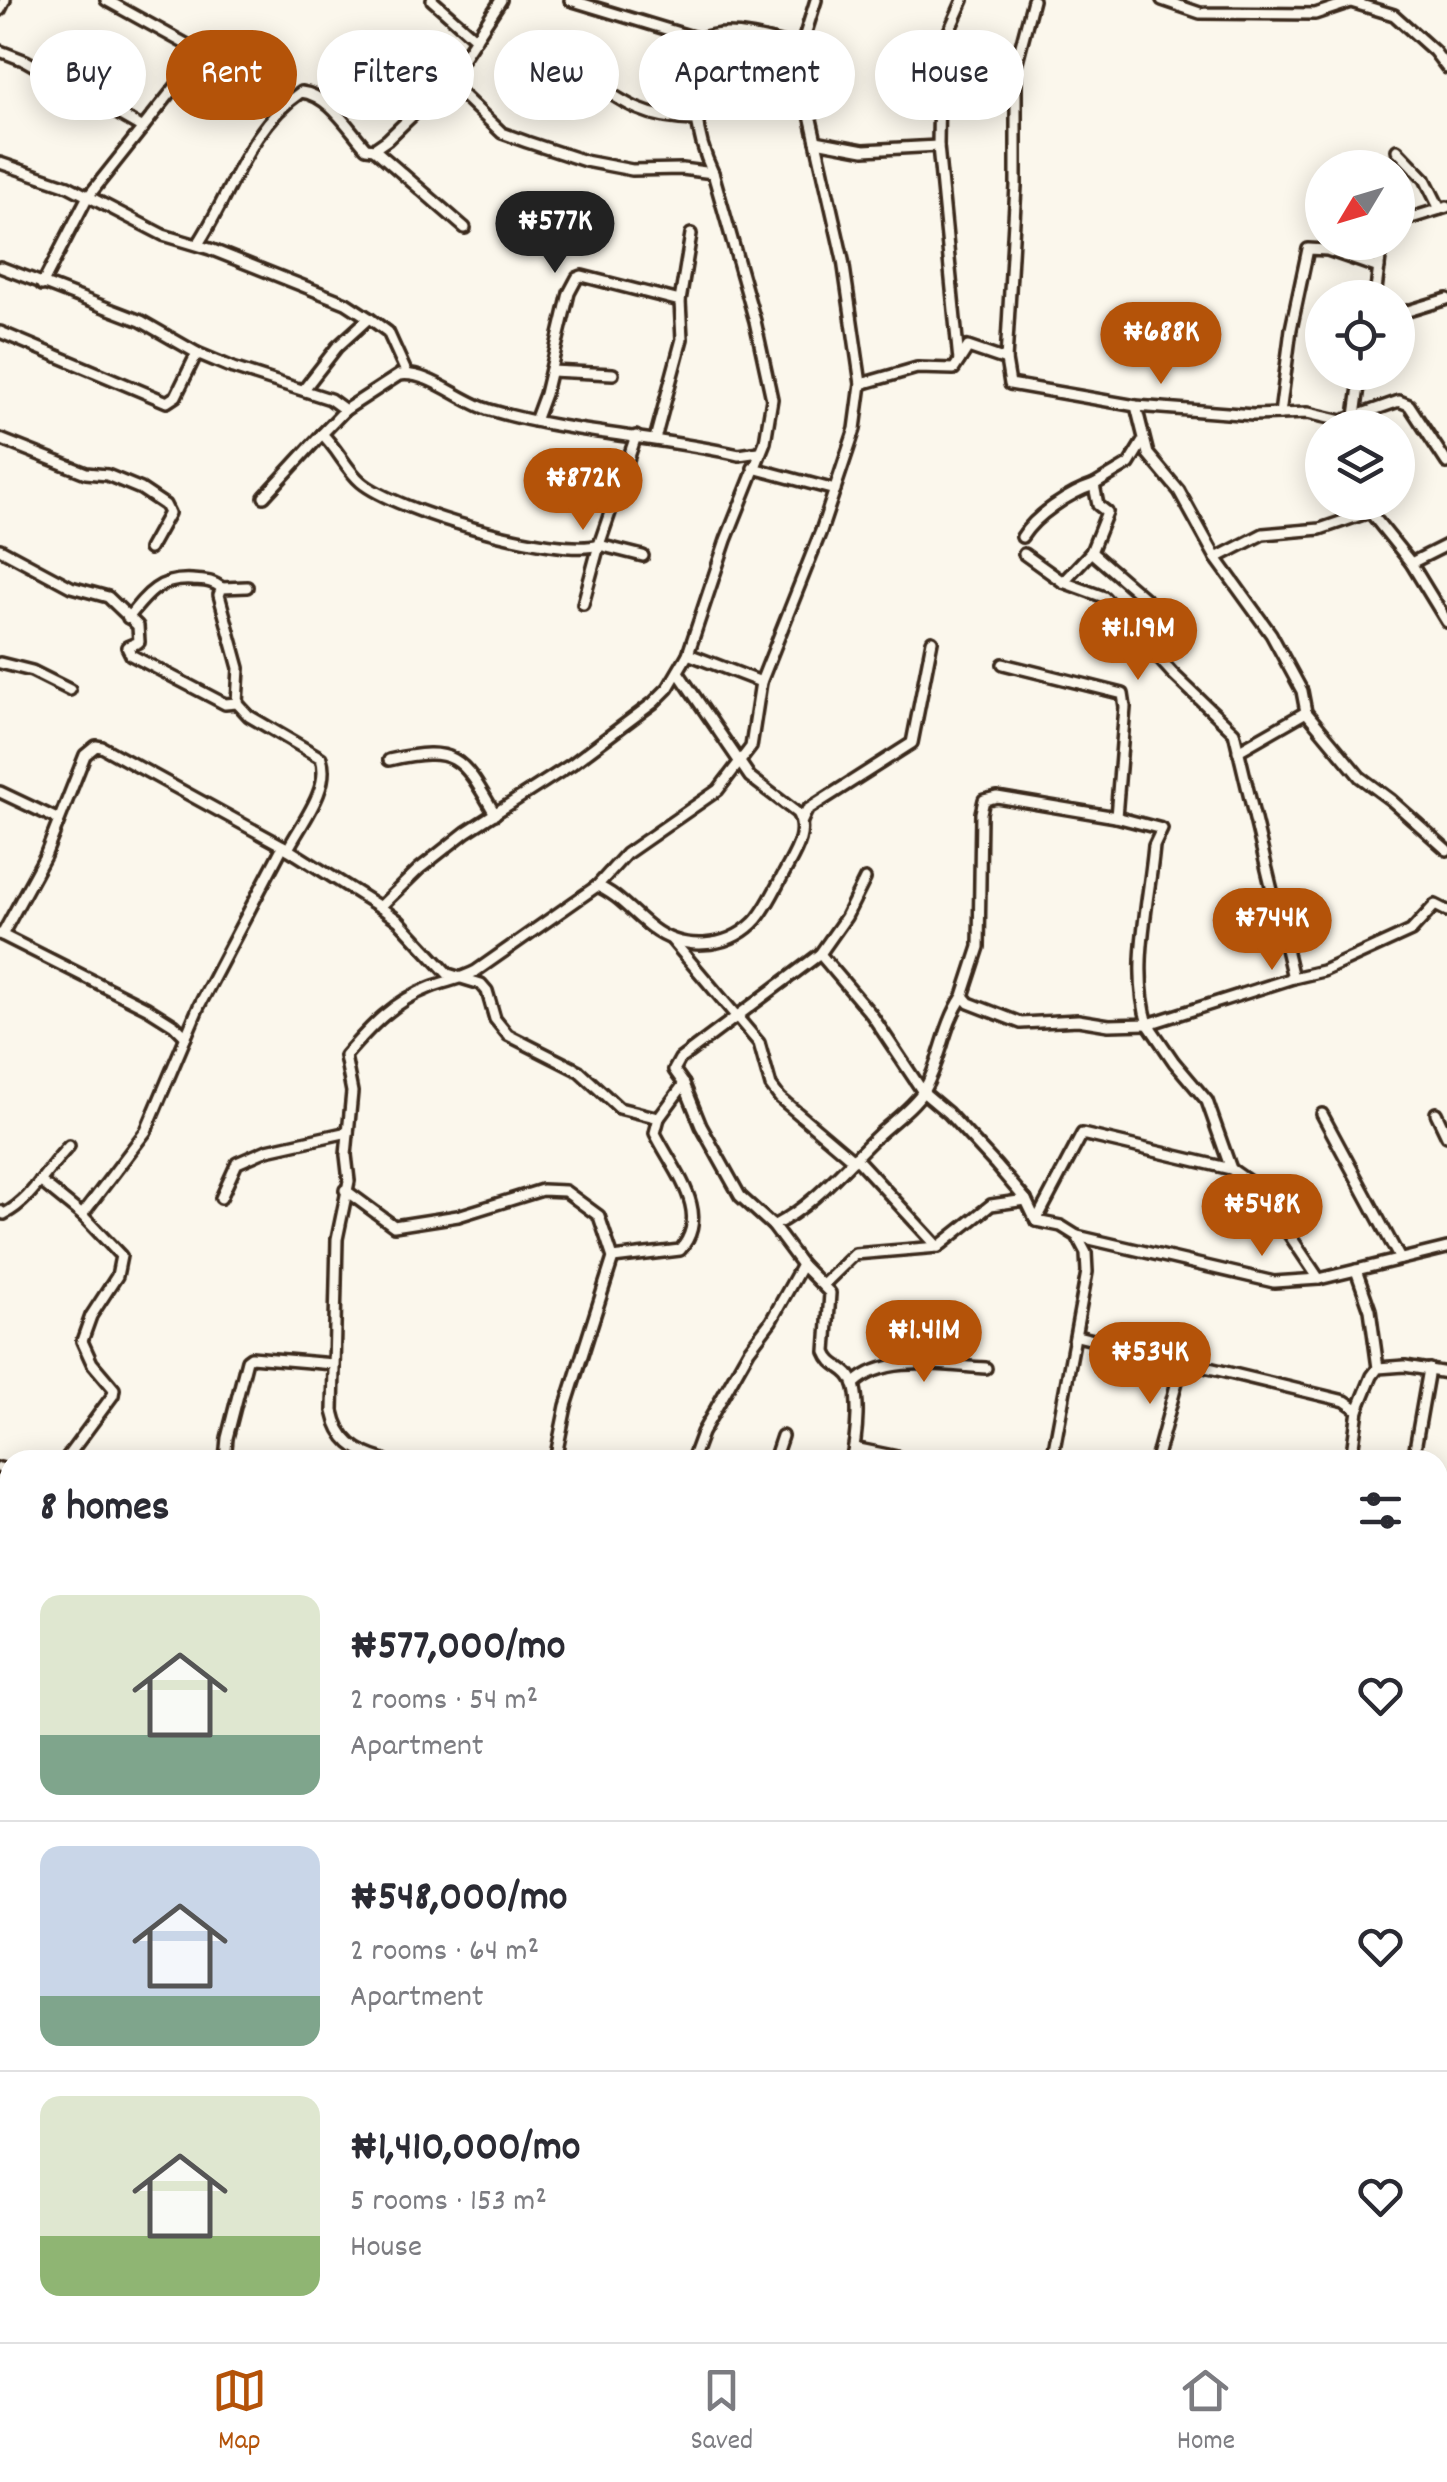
<!DOCTYPE html>
<html lang="en">
<head>
<meta charset="utf-8">
<style>
	body { margin:0; font-family:Dekko,sans-serif; background:#f7f7f7; color:#2b2b33; height:100vh; display:flex; flex-direction:column; font-size:38px; white-space:nowrap }
	* { box-sizing:border-box; margin:0 }
	p { font-size:32px; color:#7c7c81 }
	.icon { flex:none; width:55px; height:55px; fill:none; stroke:currentColor; stroke-width:2; stroke-linecap:round; stroke-linejoin:round }
	.map { position:relative; flex:1; overflow:hidden }
	.side { position:absolute; left:0px; top:1450px; width:1448px; height:892px; display:flex; flex-direction:column; background:#fff; border-radius:30px 30px 0 0; box-shadow:0 5px 25px #0003 }
	.side>* { flex:none }
	.hud { position:absolute; left:30px; top:30px; width:1388px; height:90px; display:flex; gap:20px }
	.needle { width:65px; rotate:232deg }
	.fabs { position:absolute; left:1305px; top:150px; display:grid; gap:20px }
	.fabs a { display:grid; place-items:center; width:110px; height:110px; border-radius:50%; background:#fff; box-shadow:0 5px 25px #0003; font-size:50px }
	.price { position:absolute; translate:-50% -85px; padding:0 22px; border-radius:35px; background:#b45309; color:#fff; font-size:32px; line-height:65px; filter:drop-shadow(0 2px 5px #0008) }
	.price::after { content:''; position:absolute; left:50%; top:60px; width:30px; height:22px; margin-left:-15px; background:inherit; clip-path:polygon(0 0,100% 0,50% 100%) }
	.price.selected { background:#222; color:#fff }
	ul { padding:0; list-style:none }
	li { display:flex; align-items:center; gap:30px; height:250px; padding:0 40px }
	li+li { border-top:2px solid #e1e1e2 }
	li span { display:grid; place-items:center; flex:none; width:280px; height:200px; border-radius:20px; color:#555 }
	li>.icon { margin-inline-start:auto }
	span .icon { width:120px; height:120px; fill:#fffc; stroke-width:1 }
	li b { font-size:42px }
	h2 { display:flex; justify-content:space-between; align-items:center; height:120px; padding:0 40px; font-size:42px }
	.chip { padding:0 35px; border-radius:45px; background:#fff; box-shadow:0 5px 25px #0003; font-size:35px; line-height:90px }
	.chip.selected { background:#b45309; color:#fff }
	.tabs { display:flex; justify-content:space-around; align-items:center; height:140px; border-top:2px solid #e1e1e2; background:#fff; font-size:28px; color:#7c7c81 }
	.tabs a { display:grid; justify-items:center; gap:5px }
	.tabs .selected { color:#b45309 }
	.map>svg:first-child { display:block }
</style>
</head>
<body>
<div class="map">
<svg width="1447" height="2342" viewBox="0 0 1447 2342">
	<rect width="100%" height="100%" fill="#fbf7ec"/>
	<filter id="ink" filterUnits="userSpaceOnUse"><feTurbulence type="fractalNoise" baseFrequency=".01" numOctaves="2"/><feDisplacementMap in="SourceGraphic" scale="20" xChannelSelector="R" yChannelSelector="G"/><feConvolveMatrix kernelMatrix="1 2 1 2 8 2 1 2 1" color-interpolation-filters="sRGB"/></filter>
	<g filter="url(#ink)">
		<g fill="none" stroke-linecap="round" stroke-linejoin="round">
			<g stroke="#3b2a1e" stroke-width="16">
				<g id="minor">
					<path d="M432 0 476 39"/>
					<path d="M570 0 699 39"/>
					<path d="M1162 0 1200 13 1315 14 1351 2 1394 15 1434 51 1447 68"/>
					<path d="M0 10 5 0"/>
					<path d="M0 51 26 61 143 128"/>
					<path d="M587 78C626 105 647 119 695 120"/>
					<path d="M816 141 864 150 938 146"/>
					<path d="M374 149 465 228"/>
					<path d="M1397 150 1425 179 1440 209"/>
					<path d="M0 163 68 186 163 235 210 249 346 303 369 318 337 347 305 388"/>
					<path d="M713 173C690 124 696 92 699 39 731 26 768 41 801 48"/>
					<path d="M1398 222 1447 207"/>
					<path d="M198 244C231 194 249 127 301 92 329 95 348 128 366 148L374 149 387 140 448 81 501 0"/>
					<path d="M0 267 141 321 197 353 233 368 330 399 345 410 399 375C428 370 461 402 490 410 571 434 657 436 739 455L759 452"/>
					<path d="M42 285 87 198 199 57 195 49 106 0"/>
					<path d="M1375 298 1382 242"/>
					<path d="M1398 314 1447 299"/>
					<path d="M369 318 388 332 407 374"/>
					<path d="M0 332 167 402 176 396 197 353"/>
					<path d="M1006 360 1016 186V65L1033 0"/>
					<path d="M959 361 938 146 939 76 946 38 963 0"/>
					<path d="M551 371 613 374"/>
					<path d="M861 384 917 368 954 369 968 347 1006 360 1010 384 1136 406 1253 415 1308 413 1342 421 1399 401 1409 405 1447 463"/>
					<path d="M1136 406 1148 454 1179 491 1216 558 1271 634 1302 691 1306 712 1360 777 1391 800 1447 850"/>
					<path d="M345 410 322 434C337 448 346 469 361 482 395 511 558 558 599 545L636 436"/>
					<path d="M1280 414 1291 329 1308 249 1327 250 1379 268"/>
					<path d="M1355 416 1361 372"/>
					<path d="M535 421 545 394 569 293 577 278 582 276 680 301"/>
					<path d="M0 439 86 473 107 475 141 489 165 505 169 513 149 549"/>
					<path d="M655 439 682 339 680 301 691 234"/>
					<path d="M753 468 835 490"/>
					<path d="M264 497 322 434"/>
					<path d="M1022 537C1035 516 1069 493 1094 485"/>
					<path d="M0 549 71 587 108 597 138 626 139 642 127 647 131 655 225 704 237 703 249 716 321 758C331 788 302 822 288 849"/>
					<path d="M1091 552 1164 615 1171 632 1152 649"/>
					<path d="M1024 554 1063 582 1104 597 1172 673 1234 732 1293 978 1323 971 1411 931 1435 905 1447 911"/>
					<path d="M1216 558 1263 534 1320 529 1370 512 1411 563 1447 622"/>
					<path d="M1411 563 1447 545"/>
					<path d="M1063 582 1091 552 1107 512 1098 505 1094 485 1129 464 1143 441"/>
					<path d="M583 604 599 545 643 556"/>
					<path d="M128 618C147 594 159 578 192 580 204 581 212 580 222 588"/>
					<path d="M688 654 761 682"/>
					<path d="M0 663 32 671 70 690"/>
					<path d="M1003 664 1123 694 1125 707 1116 817"/>
					<path d="M237 703 239 668 219 595 222 588 247 587"/>
					<path d="M1238 751 1306 712"/>
					<path d="M389 760C457 745 462 757 495 814"/>
					<path d="M0 792 57 819"/>
					<path d="M802 821 807 810 912 743 932 641"/>
					<path d="M597 886 626 854 718 790 751 747 761 682 821 531 855 429 861 384 843 260 803 84 801 48 816 0"/>
					<path d="M380 907 419 869 466 832 572 764 653 703 668 688 688 654 726 540 765 442 772 399 755 321 713 173 682 169 632 170 585 161 527 142 502 133 448 81"/>
					<path d="M0 934 147 1008 174 1025 186 1037"/>
					<path d="M2 935 45 856 85 755 96 746 102 747 283 846 380 907 399 921 448 974 481 984 487 991 495 1019 508 1035 579 1071 619 1108 659 1118 684 1084 701 1126 740 1196 773 1226C815 1205 845 1166 879 1134 893 1121 914 1106 924 1090 942 1060 942 1028 963 996L969 1003 1021 1023 1078 1020 1109 1025 1148 1024C1131 968 1149 903 1154 846L1162 829 1116 817 997 797 984 800 981 813 979 947 963 996"/>
					<path d="M672 940 759 1043 771 1086 780 1098 852 1159 855 1157 938 1247"/>
					<path d="M820 954 871 1014 923 1092 948 1113 996 1165 1026 1200 1036 1221 1061 1226 1077 1236 1086 1253 1087 1272 1052 1460"/>
					<path d="M684 1084 674 1070 680 1059 820 954 846 917 865 879"/>
					<path d="M1436 1113 1447 1136"/>
					<path d="M1322 1114 1400 1259"/>
					<path d="M1231 1169 1207 1101 1174 1062 1148 1024 1293 978"/>
					<path d="M40 1181 82 1215 121 1256 117 1276 91 1316 82 1341 92 1363 114 1389 113 1395 65 1460"/>
					<path d="M345 1190 394 1226 458 1216 542 1190 565 1191 599 1216 613 1258 566 1406 555 1460"/>
					<path d="M221 1198 237 1163 267 1150 348 1132"/>
					<path d="M0 1211 4 1214C32 1200 47 1168 69 1146"/>
					<path d="M82 1215 146 1131 199 1006 283 846"/>
					<path d="M1036 1221 1082 1134 1231 1169 1258 1188 1319 1279"/>
					<path d="M773 1226 802 1265 830 1293 826 1352C831 1365 839 1365 848 1374 863 1389 856 1441 851 1460"/>
					<path d="M1077 1236 1274 1282 1319 1279 1447 1248"/>
					<path d="M613 1258 680 1250C713 1213 673 1170 655 1133L659 1118"/>
					<path d="M1356 1270 1370 1310 1378 1368"/>
					<path d="M823 1285 855 1254 938 1247 991 1205 1026 1200"/>
					<path d="M1077 1336 1345 1401 1358 1410 1351 1460"/>
					<path d="M854 1384C886 1353 945 1366 986 1368"/>
					<path d="M1358 1410 1372 1376 1378 1368 1405 1366 1447 1373"/>
					<path d="M854 1448 912 1460"/>
					<path d="M225 1460 227 1438 247 1360 251 1357 333 1364"/>
					<path d="M384 1460C356 1452 339 1440 333 1411L337 1239 349 1181 346 1155 352 1092 345 1056C370 1027 394 1001 431 987 447 981 461 979 476 971L597 886C618 894 634 915 652 928 682 951 726 949 753 923 764 913 774 891 782 877 792 857 810 834 797 813L750 777 678 672"/>
					<path d="M692 1460 702 1433 749 1350 771 1321 802 1265"/>
					<path d="M774 1460 782 1436"/>
					<path d="M1156 1460 1182 1363"/>
					<path d="M1413 1460 1429 1369"/>
					<path d="M0 1468 10 1473"/>
					<path d="M1438 1733 1447 1735"/>
					<path d="M0 1734 10 1702"/>
					<path d="M1438 1809 1447 1812"/>
					<path d="M1438 2064 1447 2068"/>
					<path d="M0 2224 10 2226"/>
					<path d="M1438 2288 1447 2290"/>
					<path d="M199 2332 209 2342"/>
					<path d="M684 2342 692 2332"/>
					<path d="M1143 2342V2332"/>
				</g>
			</g>
			<use href="#minor" stroke="#fbf7ec" stroke-width="9"/>
		</g>
	</g>
</svg>
<div class="fabs">
<a><svg class="needle" viewBox="-14 -14 28 28"><path d="M0-13l5 13h-10z" fill="#e53935"/><path d="M0 13l5-13h-10z" fill="#7c7c81"/></svg></a>
<a><svg class="icon" aria-label="locate" viewBox="0 0 24 24"><circle cx="12" cy="12" r="6"/><path d="M12 2v4M12 18v4M2 12h4M18 12h4"/></svg></a>
<a><svg class="icon" aria-label="layers" viewBox="0 0 24 24"><path d="M12 4l9 5-9 5-9-5zM3 14l9 5 9-5"/></svg></a>
</div>
<b class="price selected" style="left:555px;top:276px">₦577K</b>
<b class="price" style="left:1161px;top:387px">₦688K</b>
<b class="price" style="left:583px;top:533px">₦872K</b>
<b class="price" style="left:1138px;top:683px">₦1.19M</b>
<b class="price" style="left:1272px;top:973px">₦744K</b>
<b class="price" style="left:1262px;top:1259px">₦548K</b>
<b class="price" style="left:924px;top:1385px">₦1.41M</b>
<b class="price" style="left:1150px;top:1407px">₦534K</b>
<div class="hud">
<a class="chip">Buy</a>
<a class="chip selected">Rent</a>
<a class="chip">Filters</a>
<a class="chip">New</a>
<a class="chip">Apartment</a>
<a class="chip">House</a>
</div>
<section class="side">
<h2>8 homes<svg class="icon" aria-label="filters" viewBox="0 0 24 24"><path d="M4 7h16M4 17h16"/><circle cx="9" cy="7" r="2"/><circle cx="15" cy="17" r="2"/></svg></h2>
<ul>
<li><span style="background:linear-gradient(#dfe7d0 70%,#7fa58c 0)"><svg class="icon" aria-label="home" viewBox="0 0 24 24"><path d="M3 11l9-7 9 7M6 9v11h12V9"/></svg></span><div><b>₦577,000/mo</b><p>2 rooms · 54 m²</p><p>Apartment</p></div><svg class="icon" aria-label="heart" viewBox="0 0 24 24"><path d="M12 20l-8-8c-3-5 5-10 8-4 3-6 11-1 8 4z"/></svg></li>
<li><span style="background:linear-gradient(#c9d6e8 75%,#7fa58c 0)"><svg class="icon" aria-label="home" viewBox="0 0 24 24"><path d="M3 11l9-7 9 7M6 9v11h12V9"/></svg></span><div><b>₦548,000/mo</b><p>2 rooms · 64 m²</p><p>Apartment</p></div><svg class="icon" aria-label="heart" viewBox="0 0 24 24"><path d="M12 20l-8-8c-3-5 5-10 8-4 3-6 11-1 8 4z"/></svg></li>
<li><span style="background:linear-gradient(#dfe7d0 70%,#8fb573 0)"><svg class="icon" aria-label="home" viewBox="0 0 24 24"><path d="M3 11l9-7 9 7M6 9v11h12V9"/></svg></span><div><b>₦1,410,000/mo</b><p>5 rooms · 153 m²</p><p>House</p></div><svg class="icon" aria-label="heart" viewBox="0 0 24 24"><path d="M12 20l-8-8c-3-5 5-10 8-4 3-6 11-1 8 4z"/></svg></li>
</ul>
</section>
</div>
<nav class="tabs">
<a class="selected"><svg class="icon" aria-label="map" viewBox="0 0 24 24"><path d="M3 6l6-2 6 2 6-2v14l-6 2-6-2-6 2zM9 4v14M15 6v14"/></svg>Map</a>
<a><svg class="icon" aria-label="saved" viewBox="0 0 24 24"><path d="M7 4h10v16l-5-4-5 4z"/></svg>Saved</a>
<a><svg class="icon" aria-label="home" viewBox="0 0 24 24"><path d="M3 11l9-7 9 7M6 9v11h12V9"/></svg>Home</a>
</nav>
</body>
</html>
